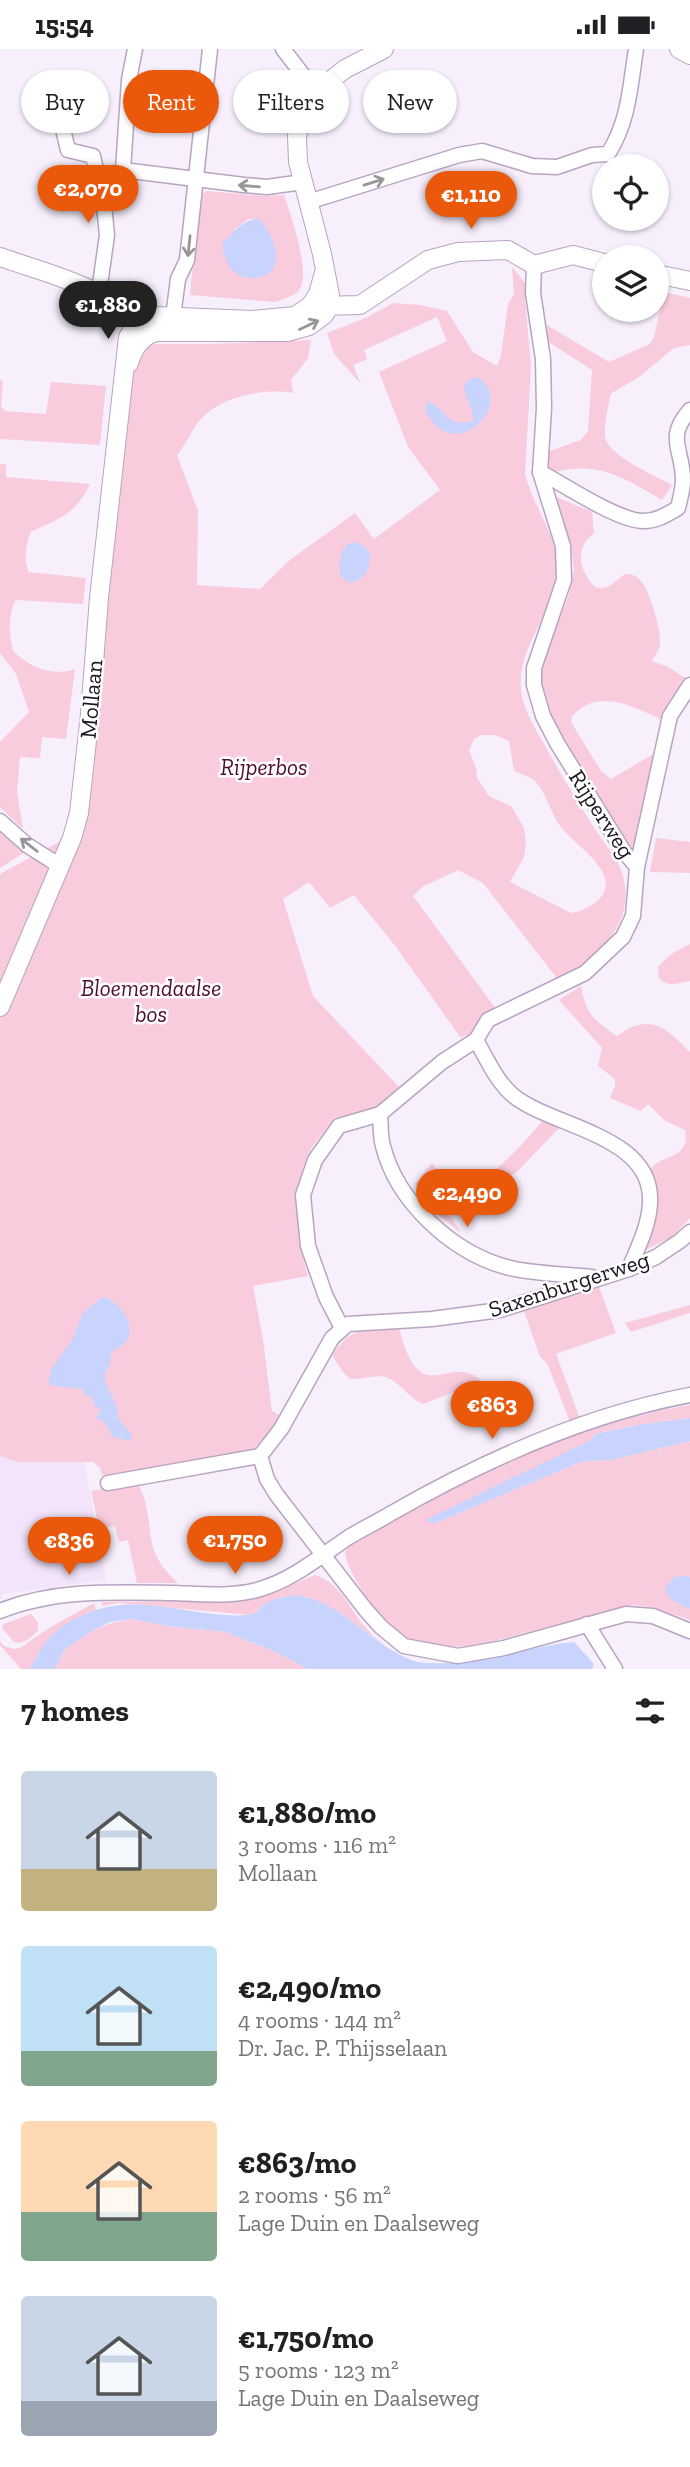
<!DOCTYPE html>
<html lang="en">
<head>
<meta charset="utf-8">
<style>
	body { margin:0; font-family:"Zilla Slab",serif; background:#f2f2f2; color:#202124; height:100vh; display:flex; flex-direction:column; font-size:26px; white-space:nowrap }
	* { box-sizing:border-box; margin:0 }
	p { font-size:23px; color:#757577 }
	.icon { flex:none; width:38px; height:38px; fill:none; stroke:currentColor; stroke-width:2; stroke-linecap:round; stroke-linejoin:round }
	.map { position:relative; height:1620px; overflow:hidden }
	.sheet { display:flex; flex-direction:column; background:#fff; flex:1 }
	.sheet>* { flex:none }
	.guide { position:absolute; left:21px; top:21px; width:649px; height:63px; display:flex; gap:14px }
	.tools { position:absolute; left:592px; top:105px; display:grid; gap:14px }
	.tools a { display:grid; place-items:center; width:77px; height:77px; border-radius:50%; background:#fff; box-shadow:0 2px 5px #0004; font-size:35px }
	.price { position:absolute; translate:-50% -60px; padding:0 16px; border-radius:24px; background:#ea580c; color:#fff; font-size:23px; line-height:46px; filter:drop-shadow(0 2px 4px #0008) }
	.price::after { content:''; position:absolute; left:50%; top:42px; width:21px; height:16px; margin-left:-10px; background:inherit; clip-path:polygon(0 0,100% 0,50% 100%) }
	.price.active { background:#222; color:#fff }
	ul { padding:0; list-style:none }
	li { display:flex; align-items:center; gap:21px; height:175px; padding:0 21px }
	li span { display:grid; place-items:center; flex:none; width:196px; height:140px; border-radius:7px; color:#555 }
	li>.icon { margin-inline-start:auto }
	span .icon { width:84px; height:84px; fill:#fffc; stroke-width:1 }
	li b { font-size:30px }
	h2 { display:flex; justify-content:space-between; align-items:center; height:84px; padding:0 21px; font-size:30px }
	.tag { padding:0 24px; border-radius:32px; background:#fff; box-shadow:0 2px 5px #0004; font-size:24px; line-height:63px }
	.tag.active { background:#ea580c; color:#fff }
	.status { display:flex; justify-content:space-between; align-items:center; height:49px; padding:0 35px; background:#fff; direction:ltr }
	.status svg { height:19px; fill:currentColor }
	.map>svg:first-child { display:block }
</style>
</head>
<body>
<div class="status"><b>15:54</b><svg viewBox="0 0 49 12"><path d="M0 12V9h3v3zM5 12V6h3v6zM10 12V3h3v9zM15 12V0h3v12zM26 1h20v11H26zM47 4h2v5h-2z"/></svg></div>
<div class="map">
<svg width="690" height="1620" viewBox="0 0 690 1620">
	<rect width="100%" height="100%" fill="#f7effc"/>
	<path fill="#f3e4fb" d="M0 1404 84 1411 106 1531 2 1545 3 1550H0Z"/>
	<g fill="#f9ccdd" fill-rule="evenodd">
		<path d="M207 142 264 147 284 146C290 164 312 225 299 241 293 248 284 250 275 253L190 246 199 146ZM258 169 261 228 247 229 233 222 234 181 247 171Z"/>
		<path d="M512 218 526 235 525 250 531 318 525 425C533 459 560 488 557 525 553 567 517 597 521 641 523 660 535 679 544 695 559 723 576 750 593 777 603 793 618 809 623 827 636 877 596 909 559 932L483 834 458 821 422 838 413 847 502 968 468 989 465 986 461 989 396 898 354 846 330 859 309 833 283 850 313 947 400 1039 382 1060 334 1069C326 1081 316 1091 309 1104 293 1134 298 1195 308 1227L253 1237 263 1290 272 1362 281 1367 274 1376V1379L246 1407 104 1431 100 1419 93 1413H18L0 1407V825L85 779 127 318 148 295H210L311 291 308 309 291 331 293 344C264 339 222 347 201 370 191 381 187 395 177 406L198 462 197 536 260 540 291 510 355 464 374 490 440 441 408 398 379 323 447 292 437 268 364 301 367 310 353 316 361 335 334 305 327 284 368 268 393 254 420 256 447 262 473 303 497 317 501 306 508 255 514 245ZM482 686H494L509 692 514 722C520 725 529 727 534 731 546 742 550 764 561 778 572 792 588 802 598 816 618 842 595 859 571 864L510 833 524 808 526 793 524 779 512 758 489 747 476 727 477 722 469 701 474 690Z"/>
		<path d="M664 243 690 249V296L674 299 639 328 612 344 610 347C608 360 604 374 605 387 606 406 656 427 672 436L662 451C619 426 595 410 545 426L544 404 581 391 588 382 592 321 547 292 545 275 609 313 650 295 654 288Z"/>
		<path d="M0 331 3 332 1 357 5 362 46 365 51 333 106 337 100 396 0 390Z"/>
		<path d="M0 415H6V428L90 435C75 466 60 469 31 483 26 494 23 513 29 523L86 529 83 555 16 551C8 564 9 587 13 602 29 618 53 628 75 620L66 690 42 688 40 709 20 708 17 743 23 780 0 758V693L29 663 16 625 0 604Z"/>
		<path d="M549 445 592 463 594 484C574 499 579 522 595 538 610 542 614 532 625 525 631 525 636 526 640 531 649 539 660 578 660 591 661 599 656 605 652 612L668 618 687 630 663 671C632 658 599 638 572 667L571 673 601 722 611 730 655 704 633 806 557 682 544 657 539 635V618L568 549 574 520 570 491Z"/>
		<path d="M0 779 27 802 0 819Z"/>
		<path d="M656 789 690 793V824L650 823Z"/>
		<path d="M690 895V932C677 934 669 939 659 929L658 917 673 904Z"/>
		<path d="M581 937C586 966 594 971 617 987 649 963 666 978 690 1003V1169L671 1189 645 1201C657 1173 664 1149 648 1122 651 1119 654 1116 657 1114 670 1106 690 1106 685 1081L664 1071 648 1055 641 1062 610 1049 615 1037V1030L598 1017 602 999 559 951Z"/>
		<path d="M543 1071 559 1079 517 1123 470 1149 442 1153 461 1184 439 1166 415 1135 432 1114 454 1141C479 1145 528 1090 543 1071Z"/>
		<path d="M599 1238 616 1284 556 1305 580 1370 570 1373 547 1314 540 1308 523 1259Z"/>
		<path d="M690 1256V1264L631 1283 625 1274Z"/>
		<path d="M399 1278C420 1366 450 1301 481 1332L423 1355C408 1349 401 1333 385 1328 374 1325 362 1331 350 1330L342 1322 332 1306C354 1276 364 1280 399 1278Z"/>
		<path d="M690 1356V1369L638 1376 595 1385 591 1391 433 1475 583 1412 611 1411 690 1392V1528L685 1527 674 1553 690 1560V1571L652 1558 632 1556 479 1596C422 1602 394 1593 363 1543 355 1529 347 1519 345 1503 357 1485 392 1471 412 1461 499 1416 592 1372 690 1356Z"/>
		<path d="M137 1433C160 1476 136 1496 178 1534H137L128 1491 119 1493 115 1477 99 1479 91 1442Z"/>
		<path d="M315 1526C340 1534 348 1557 364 1577 370 1584 377 1590 384 1596 362 1580 316 1541 289 1547 282 1548 273 1551 268 1554 261 1557 259 1563 250 1566L119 1554 102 1557V1553L247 1551 268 1546Z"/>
		<path d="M94 1554 96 1561C58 1578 49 1583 30 1620H21L0 1596V1592L4 1597 14 1600 20 1599 49 1579Z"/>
		<path d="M31 1565 38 1573V1581C31 1589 25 1595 14 1593L2 1579 4 1575Z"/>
		<path d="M132 1570 167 1577 226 1583 276 1603 307 1620H55C58 1614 61 1605 66 1600 84 1583 108 1573 132 1570Z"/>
	</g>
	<g fill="#c8d4fe">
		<path d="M258 169C269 178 282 205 273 220 264 232 242 232 232 221 226 214 224 204 222 195 233 183 242 172 258 169Z"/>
		<path d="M478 328C518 356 451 420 425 360L428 352C450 363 445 379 474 372 473 358 464 349 464 336L470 330Z"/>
		<path d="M355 493 365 498 371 507C368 522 366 530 350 534L341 528C338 516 339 504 348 495Z"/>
		<path d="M103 1248C117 1250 136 1275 128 1290 124 1297 117 1299 111 1304L110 1315 104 1326 106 1335 117 1358 118 1369 131 1385 132 1392 113 1388 104 1373 96 1369 101 1360 93 1356V1348L86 1347 83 1340 53 1337 48 1333 52 1319 72 1291 83 1264Z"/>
		<path d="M690 1369V1392L611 1411 583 1412 433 1475 425 1471 591 1391 595 1385 638 1376Z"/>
		<path d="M685 1527 690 1528V1560C679 1555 668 1552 665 1540L674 1528Z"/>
		<path d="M291 1546C340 1548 372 1599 417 1613 469 1620 523 1598 574 1593L594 1615 592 1620H307L276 1603 226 1583 167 1577 132 1570 110 1573 92 1582 64 1601 55 1620H30C44 1591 55 1579 85 1565 140 1541 192 1570 248 1566 258 1565 259 1560 265 1555 271 1550 283 1549 291 1546Z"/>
	</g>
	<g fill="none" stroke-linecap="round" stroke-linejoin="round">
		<g stroke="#b7a4c2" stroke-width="17">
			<g id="minor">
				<path d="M135 0 129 31 123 121 244 136 267 138 303 133"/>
				<path d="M283 0 316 43"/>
				<path d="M56 51 68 101 93 107 104 156 107 186 99 243"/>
				<path d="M308 153 459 106 482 102 532 117 557 118 592 106 608 105C629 72 630 38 636 0"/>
				<path d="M173 268 178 230 187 211 210 0"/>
				<path d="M540 423C563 435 618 472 643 472 657 472 666 466 678 459 680 450 683 440 683 431 683 400 665 389 690 361"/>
				<path d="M0 772 27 796 60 817"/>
				<path d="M637 818 670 667 690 636"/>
				<path d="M476 991C487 1010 497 1034 515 1048 556 1079 654 1087 650 1154 649 1177 638 1198 629 1220"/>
				<path d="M380 1065C381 1075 380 1087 383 1097 397 1153 452 1203 506 1218 531 1225 566 1225 592 1228"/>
				<path d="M342 1279 326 1248 308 1197 303 1146 315 1111 339 1077 380 1065 442 1013 476 991 488 971 585 924 623 888 633 867 637 818 624 803 557 694 543 667 534 636V619L564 531 563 497 540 423 544 359 543 310 533 244 534 216"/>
				<path d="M260 1407 267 1430 276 1445 365 1560 381 1578 404 1597 458 1607 504 1599 626 1565 653 1567 690 1582"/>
				<path d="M260 1407 281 1380 332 1289 348 1275 432 1270 500 1261 629 1220 656 1208 680 1192 690 1183"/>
				<path d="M108 1434 260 1407"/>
				<path d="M0 1562C55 1540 115 1543 173 1544 201 1545 230 1548 257 1541 293 1531 319 1508 349 1488 362 1480 377 1473 390 1465 484 1411 584 1366 690 1346"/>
				<path d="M587 1575 615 1620"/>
			</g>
		</g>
		<g stroke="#b7a4c2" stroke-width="20">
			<g id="tertiary">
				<path d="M679 0 690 6"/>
				<path d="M0 208C50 226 110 237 143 283"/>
				<path d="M656 225 690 232"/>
				<path d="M320 257 360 256 428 211 458 203 508 201 534 216 573 206 604 214"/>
				<path d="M129 314C133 300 141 287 156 283H287L309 277 324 266 330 256V246L322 205 298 113 297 87 303 64 316 43 345 20 384 0"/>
				<path d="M0 958 72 789 79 764 90 665 99 549 128 288 137 275 156 267 252 271 295 267 310 257 318 245 324 224"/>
			</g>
		</g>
		<use href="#minor" stroke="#fff" stroke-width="14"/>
		<use href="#tertiary" stroke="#fff" stroke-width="18"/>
	</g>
	<defs><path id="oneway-shaft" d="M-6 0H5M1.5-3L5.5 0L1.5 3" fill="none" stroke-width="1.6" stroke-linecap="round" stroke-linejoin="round" transform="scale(1.75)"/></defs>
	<g stroke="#99969b">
		<use href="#oneway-shaft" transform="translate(374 133) rotate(-17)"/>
		<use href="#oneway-shaft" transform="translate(249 137) rotate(-175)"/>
		<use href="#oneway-shaft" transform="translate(189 197) rotate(96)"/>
		<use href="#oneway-shaft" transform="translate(309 276) rotate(-25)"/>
		<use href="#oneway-shaft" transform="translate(29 796) rotate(-142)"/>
	</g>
	<g text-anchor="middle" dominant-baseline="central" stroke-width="5" stroke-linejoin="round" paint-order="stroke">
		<g font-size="23" fill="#1d1520" stroke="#fff">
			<text transform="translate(91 650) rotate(-85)">Mollaan</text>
			<text transform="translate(602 765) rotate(57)">Rijperweg</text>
			<text transform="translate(569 1235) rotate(-18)">Saxenburgerweg</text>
		</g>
		<g font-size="23" font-style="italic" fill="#510c31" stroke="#fff">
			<text x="264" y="718">Rijperbos</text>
			<text x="151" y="939">Bloemendaalse<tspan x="151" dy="26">bos</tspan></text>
		</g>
	</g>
</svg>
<div class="tools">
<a><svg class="icon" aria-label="locate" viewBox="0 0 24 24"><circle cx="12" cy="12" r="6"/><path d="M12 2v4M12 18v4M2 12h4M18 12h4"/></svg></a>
<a><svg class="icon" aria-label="layers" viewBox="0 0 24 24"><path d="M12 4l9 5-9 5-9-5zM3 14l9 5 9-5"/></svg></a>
</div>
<b class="price" style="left:88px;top:176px">€2,070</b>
<b class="price" style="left:471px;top:182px">€1,110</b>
<b class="price active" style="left:108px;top:292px">€1,880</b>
<b class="price" style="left:467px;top:1180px">€2,490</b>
<b class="price" style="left:492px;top:1392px">€863</b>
<b class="price" style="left:235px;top:1527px">€1,750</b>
<b class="price" style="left:69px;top:1528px">€836</b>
<div class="guide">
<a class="tag">Buy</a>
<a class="tag active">Rent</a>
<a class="tag">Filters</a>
<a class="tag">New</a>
</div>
</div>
<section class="sheet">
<h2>7 homes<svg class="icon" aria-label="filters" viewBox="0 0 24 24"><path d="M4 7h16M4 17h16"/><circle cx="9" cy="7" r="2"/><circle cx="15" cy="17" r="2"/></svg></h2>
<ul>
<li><span style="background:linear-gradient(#c9d6e8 70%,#c2b280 0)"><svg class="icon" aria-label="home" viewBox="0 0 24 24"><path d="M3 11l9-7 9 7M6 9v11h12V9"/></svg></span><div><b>€1,880/mo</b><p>3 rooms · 116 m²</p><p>Mollaan</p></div></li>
<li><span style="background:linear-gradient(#bfe0f5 75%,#7fa58c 0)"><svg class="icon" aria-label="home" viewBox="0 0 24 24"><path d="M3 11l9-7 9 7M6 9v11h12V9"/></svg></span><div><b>€2,490/mo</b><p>4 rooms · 144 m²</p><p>Dr. Jac. P. Thijsselaan</p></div></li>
<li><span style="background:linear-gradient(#ffd9b3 65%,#7fa58c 0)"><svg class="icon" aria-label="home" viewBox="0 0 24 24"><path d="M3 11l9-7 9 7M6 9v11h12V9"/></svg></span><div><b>€863/mo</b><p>2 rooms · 56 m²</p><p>Lage Duin en Daalseweg</p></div></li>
<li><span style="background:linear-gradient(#c9d6e8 75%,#9aa5b1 0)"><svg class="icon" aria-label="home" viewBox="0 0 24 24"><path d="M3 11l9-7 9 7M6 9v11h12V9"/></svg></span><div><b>€1,750/mo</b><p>5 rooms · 123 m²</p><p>Lage Duin en Daalseweg</p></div></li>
</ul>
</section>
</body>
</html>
